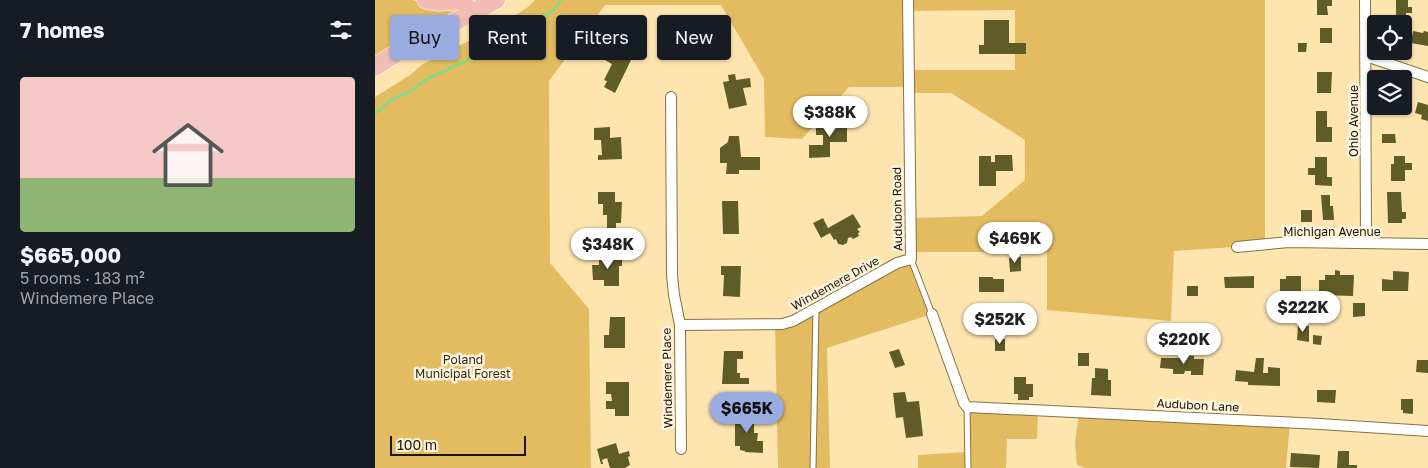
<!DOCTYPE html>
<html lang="en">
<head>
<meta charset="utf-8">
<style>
	body { margin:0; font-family:"Golos Text",sans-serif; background:#20242c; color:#f1f3f6; height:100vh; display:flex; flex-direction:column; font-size:19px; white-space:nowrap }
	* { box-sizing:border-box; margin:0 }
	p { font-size:16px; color:#9ea1a6 }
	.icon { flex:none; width:28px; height:28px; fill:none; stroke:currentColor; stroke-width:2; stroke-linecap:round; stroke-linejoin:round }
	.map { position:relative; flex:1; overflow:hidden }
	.drawer { display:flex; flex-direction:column; background:#171b24; width:375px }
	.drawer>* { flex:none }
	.banner { position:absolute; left:15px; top:15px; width:475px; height:45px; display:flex; gap:10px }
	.controls { position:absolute; left:992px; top:15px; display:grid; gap:10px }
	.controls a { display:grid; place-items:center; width:45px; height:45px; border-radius:5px; background:#171b24; box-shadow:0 1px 4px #0004; font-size:25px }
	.scale { position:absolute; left:15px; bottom:12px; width:136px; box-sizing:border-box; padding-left:5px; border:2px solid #1d1402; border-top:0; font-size:14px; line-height:18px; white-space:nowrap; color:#1d1402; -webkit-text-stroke:4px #fef4df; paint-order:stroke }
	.price { position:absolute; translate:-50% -42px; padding:0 11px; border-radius:18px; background:#fff; color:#222; font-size:16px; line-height:32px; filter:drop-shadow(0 1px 2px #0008) }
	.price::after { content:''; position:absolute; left:50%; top:30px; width:15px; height:11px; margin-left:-8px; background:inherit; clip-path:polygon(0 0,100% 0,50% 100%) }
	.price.current { background:#9aabdf; color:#111 }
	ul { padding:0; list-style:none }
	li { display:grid; align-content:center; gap:10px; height:265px; padding:0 20px }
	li+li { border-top:1px solid #363941 }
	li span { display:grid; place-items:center; height:155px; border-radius:5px; color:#555 }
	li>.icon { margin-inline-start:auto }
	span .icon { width:90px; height:90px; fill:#fffc; stroke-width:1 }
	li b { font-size:21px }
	h2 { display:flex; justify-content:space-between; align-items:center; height:60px; padding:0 20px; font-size:21px }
	.pill { padding:0 18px; border-radius:5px; background:#171b24; box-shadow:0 1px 4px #0004; font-size:18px; line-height:45px }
	.pill.current { background:#9aabdf; color:#111 }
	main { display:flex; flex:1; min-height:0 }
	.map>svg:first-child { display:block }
</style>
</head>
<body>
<main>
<section class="drawer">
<h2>7 homes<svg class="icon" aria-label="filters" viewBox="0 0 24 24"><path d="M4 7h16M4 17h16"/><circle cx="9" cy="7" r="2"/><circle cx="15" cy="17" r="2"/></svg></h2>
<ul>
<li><span style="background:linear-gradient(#f6c9c9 65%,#8fb573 0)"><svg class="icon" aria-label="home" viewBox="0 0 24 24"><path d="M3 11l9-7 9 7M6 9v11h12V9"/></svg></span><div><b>$665,000</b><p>5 rooms · 183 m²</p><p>Windemere Place</p></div></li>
</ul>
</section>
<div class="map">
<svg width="1053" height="468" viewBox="0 0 1053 468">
	<rect width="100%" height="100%" fill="#fee5b0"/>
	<g fill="#e3bc61" fill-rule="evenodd">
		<path d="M0 0H37L55 5H85L102 0 0 60Z"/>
		<path d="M160 0H890V245L799 251 796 321 672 310V252H536L535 218 607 216 650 180V140L576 93H534L533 87H474L427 139 390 137 389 79 346 5H230L174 81 175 263 214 309 216 468H0V97L35 75 48 64 125 25 153 7ZM640 10V70H534L533 11Z"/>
		<path d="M536 259 557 314 452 348 455 468H403L400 325Z"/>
		<path d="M592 407 663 410 662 439H632L631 468H543V455L592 452Z"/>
		<path d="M704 412 915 422 911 468H710L702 465 700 443Z"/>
	</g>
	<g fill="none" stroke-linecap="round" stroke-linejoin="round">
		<path stroke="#7dde87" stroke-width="2.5" d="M0 114 16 100 34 92 54 78 114 50C121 47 132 48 137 46 144 42 150 31 156 25 167 15 178 15 186 0"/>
	</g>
	<g fill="#5f5c28">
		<path d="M942 0H957V6H952L953 15H942Z"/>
		<path d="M1021 0H1033V7H1037V13H1031V19H1021Z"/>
		<path d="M609 20H634V43H651V54H604V45H609Z"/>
		<path d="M287 27 322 28V37H327L326 45 287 44Z"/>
		<rect x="945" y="28" width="12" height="15"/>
		<path d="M1038 31 1048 33 1049 31 1053 32V46L1036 43Z"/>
		<path d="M923 43H932L931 52H923Z"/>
		<path d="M233 49 256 60 240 93 229 87 232 81 229 80 237 64 228 59Z"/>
		<path d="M942 72H957L956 93H942Z"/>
		<path d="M360 74 361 80 375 78 376 87 368 88 372 105 354 109 348 82 354 81 353 75Z"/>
		<path d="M1029 96 1036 98 1033 113 1010 107 1029 106Z"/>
		<path d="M1043 102 1053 105V121L1046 119 1047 115 1040 113Z"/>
		<path d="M941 111H952V127H957V142H941Z"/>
		<path d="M458 118H472V142H455V157L434 158V145H448V135H441V128H447V125H458Z"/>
		<path d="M235 127V138L246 137 247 159 223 160V155H227L226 140H219V128Z"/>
		<path d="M1007 134H1020L1021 143H1007Z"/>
		<path d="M354 136H364L366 157H385V170H364V174H351L352 163H345V148L353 142Z"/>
		<path d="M620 155H637L638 171H621V186H604V156H616V162H620Z"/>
		<path d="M1019 156H1030V163H1037V170H1030V181H1016V164H1019Z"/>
		<path d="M940 157H952V177H957V186L940 185V175H933V168H940Z"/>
		<path d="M223 192H240V202H247L246 223H241V230H232V215H228V204H223Z"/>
		<path d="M1012 192H1026L1027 212H1031V219H1027V223H1013Z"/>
		<path d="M946 195H955V206H958L959 220H948Z"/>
		<path d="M347 201H363L364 234H348Z"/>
		<rect x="926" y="210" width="11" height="12"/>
		<path d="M478 214 486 227 482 229 485 232 483 233 484 236 478 239 476 237 473 238 472 243 468 245 463 244 461 239 459 240 455 233 446 238 438 223 448 218 453 228Z"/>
		<path d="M224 255H247V266H244V286H229V280H218L217 265H224Z"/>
		<path d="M646 257V271L635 272 634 258Z"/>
		<path d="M346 266H366L365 297 348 296 349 275H346Z"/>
		<path d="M960 270 965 271V275H979L978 296 944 295V280H950V275H960Z"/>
		<path d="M1018 271 1034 272 1033 291H1007V279L1018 280Z"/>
		<path d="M879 276V288H850L849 277Z"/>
		<path d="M911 276H926V297L917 298V292H905V279H911Z"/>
		<path d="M604 277H618V279H629V292H604Z"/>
		<rect x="812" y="286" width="11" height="10"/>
		<path d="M978 303H990V316L978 317Z"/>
		<path d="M235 317H250V348H229V335H234Z"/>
		<path d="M923 325 934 326V342L922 340Z"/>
		<path d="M938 335 947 336 946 345 938 344Z"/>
		<rect x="620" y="339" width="10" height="12"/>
		<path d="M524 349 530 365 520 368 514 352Z"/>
		<path d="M349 351H368V359H362V373H365V378H374V384H347Z"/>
		<rect x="703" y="353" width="11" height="13"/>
		<path d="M809 355 819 356V359H829L828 375H816V371H810L809 374H798V369L785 368 786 358H809Z"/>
		<path d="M881 358H889L888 373H893V367L905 368V386L873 385V382L860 381 861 370 879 372Z"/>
		<path d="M1042 360H1053V373L1041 372Z"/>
		<path d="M720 368 733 369V380H736V396L716 395 717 378H720Z"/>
		<path d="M639 377H651V384H658V397H654V400H643V394H639Z"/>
		<path d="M231 382H254V416H240V409H231V401H237L236 394H231Z"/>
		<path d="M942 390H961L960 403 942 402Z"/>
		<path d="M530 392 532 402 544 401 548 436 531 438 528 417 521 418 518 393Z"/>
		<path d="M1026 399H1038V414L1028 413V410H1026Z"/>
		<path d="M360 414 379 415V433H383L382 441H388V453L370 452V451L365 450V446H360Z"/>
		<path d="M241 443 244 454 254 451 255 456 253 457 255 465 250 468H235L232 458 227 460 228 464H226L222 449Z"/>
		<path d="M963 451H974V465H982V468H962Z"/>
		<path d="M916 453 945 455 944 468 915 467Z"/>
	</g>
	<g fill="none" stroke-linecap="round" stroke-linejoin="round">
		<g stroke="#87713f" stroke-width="7">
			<g id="service">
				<path d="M536 259 557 314"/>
				<path d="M592 407 593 468"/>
				<path d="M438 468 441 309"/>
			</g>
		</g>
		<g stroke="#87713f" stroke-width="12">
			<g id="minor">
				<path d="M990 0 991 243"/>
				<path d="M991 56 1053 77"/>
				<path d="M296 97 297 275 299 295 305 325 306 449"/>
				<path d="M862 247 914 242 1053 244"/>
				<path d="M557 314 589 403 592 407 945 424 1053 431"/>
				<path d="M305 325 407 324 418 321 522 263 536 259 533 0"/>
			</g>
		</g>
		<g stroke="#fff" stroke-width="19">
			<g id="motorway">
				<path d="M51 0 64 2 89 0"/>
				<path d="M0 67 26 50 121 0"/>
			</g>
		</g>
		<use href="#service" stroke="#fff" stroke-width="5"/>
		<use href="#minor" stroke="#fff" stroke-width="10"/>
		<use href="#motorway" stroke="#f3bdb6" stroke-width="18"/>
	</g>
	<g text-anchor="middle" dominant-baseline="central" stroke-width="5" stroke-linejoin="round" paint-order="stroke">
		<g font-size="12" fill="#1d1402" stroke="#fef4df">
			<text transform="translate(978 121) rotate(-90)">Ohio Avenue</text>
			<text transform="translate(522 209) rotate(-91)">Audubon Road</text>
			<text x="957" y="231">Michigan Avenue</text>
			<text transform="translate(460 283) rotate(-29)">Windemere Drive</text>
			<text transform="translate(292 378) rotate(-91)">Windemere Place</text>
			<text transform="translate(823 405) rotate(3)">Audubon Lane</text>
		</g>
		<g font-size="12" fill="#312813" stroke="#fef4df">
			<text x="88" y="359">Poland<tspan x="88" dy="14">Municipal Forest</tspan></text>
		</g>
	</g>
</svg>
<div class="controls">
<a><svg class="icon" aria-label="locate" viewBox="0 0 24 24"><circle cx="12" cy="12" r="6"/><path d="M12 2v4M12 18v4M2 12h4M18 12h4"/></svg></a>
<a><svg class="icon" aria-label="layers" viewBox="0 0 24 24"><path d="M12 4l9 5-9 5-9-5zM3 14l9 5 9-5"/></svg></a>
</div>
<div class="scale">100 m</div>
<b class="price" style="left:455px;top:138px">$388K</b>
<b class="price" style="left:640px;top:264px">$469K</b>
<b class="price" style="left:233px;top:270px">$348K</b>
<b class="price" style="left:928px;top:333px">$222K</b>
<b class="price" style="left:625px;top:345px">$252K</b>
<b class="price" style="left:809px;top:365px">$220K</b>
<b class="price current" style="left:372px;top:434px">$665K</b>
<div class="banner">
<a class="pill current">Buy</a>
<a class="pill">Rent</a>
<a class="pill">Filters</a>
<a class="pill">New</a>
</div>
</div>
</main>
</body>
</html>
